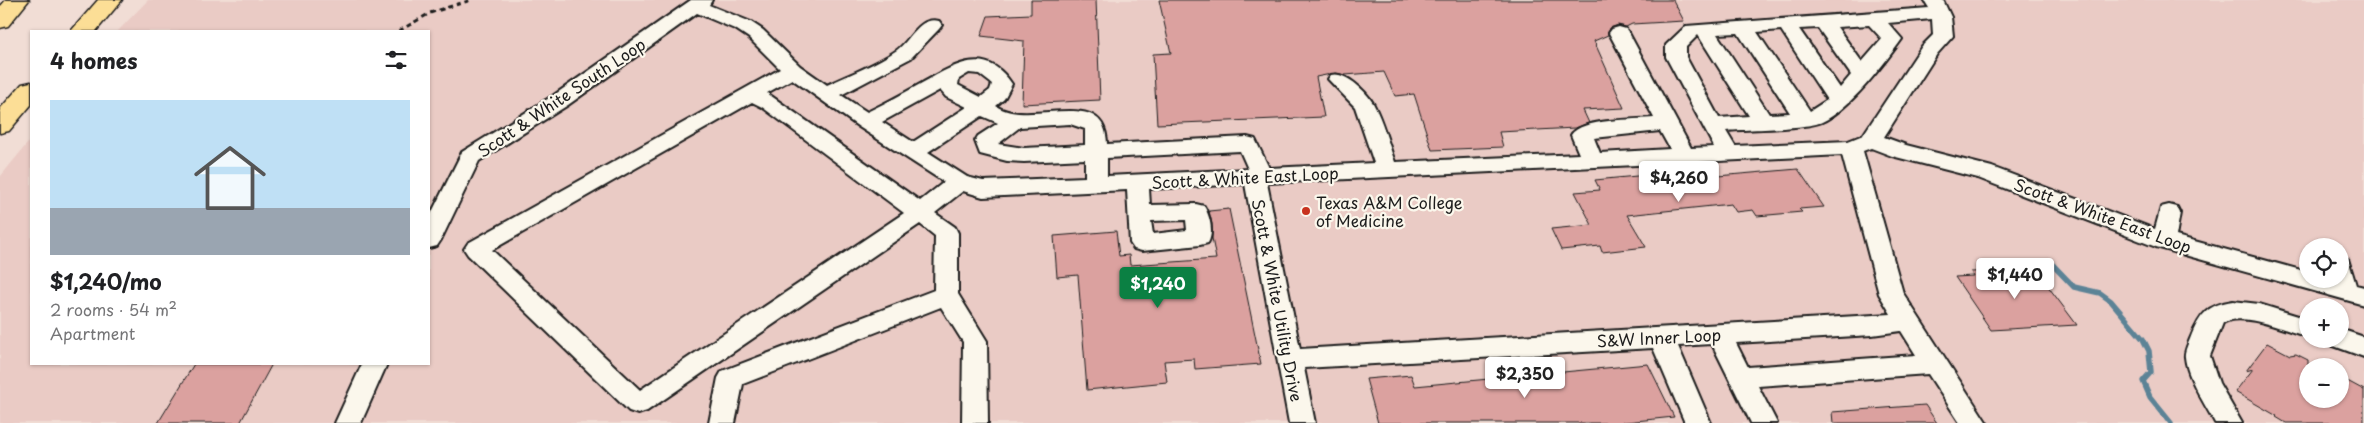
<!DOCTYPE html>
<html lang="en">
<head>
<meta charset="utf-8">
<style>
	body { margin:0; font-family:"Playpen Sans",sans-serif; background:#f2f2f2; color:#202124; height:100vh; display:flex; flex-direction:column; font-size:19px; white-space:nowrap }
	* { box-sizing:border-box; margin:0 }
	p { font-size:16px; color:#757577 }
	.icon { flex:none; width:28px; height:28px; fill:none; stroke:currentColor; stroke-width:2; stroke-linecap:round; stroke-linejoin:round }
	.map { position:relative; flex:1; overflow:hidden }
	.sheet { position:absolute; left:30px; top:30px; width:400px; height:335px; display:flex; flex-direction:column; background:#fff; border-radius:0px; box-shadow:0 1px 4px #0004 }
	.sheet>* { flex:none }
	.fabs { position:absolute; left:2299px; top:238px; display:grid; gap:10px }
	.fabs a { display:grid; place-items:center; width:50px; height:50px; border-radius:50%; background:#fff; box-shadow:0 1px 4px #0004; font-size:25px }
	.price { position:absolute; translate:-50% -42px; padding:0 11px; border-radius:5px; background:#fff; color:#222; font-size:16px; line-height:32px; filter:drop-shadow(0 1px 2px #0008) }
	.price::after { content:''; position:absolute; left:50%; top:30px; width:15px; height:11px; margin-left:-8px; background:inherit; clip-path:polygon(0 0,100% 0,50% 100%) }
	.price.on { background:#0b8043; color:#fff }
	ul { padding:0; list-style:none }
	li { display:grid; align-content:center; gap:10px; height:265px; padding:0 20px }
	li+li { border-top:1px solid #e0e0e0 }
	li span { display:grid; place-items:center; height:155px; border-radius:0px; color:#555 }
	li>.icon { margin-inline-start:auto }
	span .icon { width:90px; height:90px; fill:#fffc; stroke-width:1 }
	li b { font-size:21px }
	h2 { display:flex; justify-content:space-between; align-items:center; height:60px; padding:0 20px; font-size:21px }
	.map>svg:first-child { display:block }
</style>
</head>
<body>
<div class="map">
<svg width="2364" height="423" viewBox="0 0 2364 423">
	<rect width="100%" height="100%" fill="#f1ddd5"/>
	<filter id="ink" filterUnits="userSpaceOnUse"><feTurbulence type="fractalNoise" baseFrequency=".02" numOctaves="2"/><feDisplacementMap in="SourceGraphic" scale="10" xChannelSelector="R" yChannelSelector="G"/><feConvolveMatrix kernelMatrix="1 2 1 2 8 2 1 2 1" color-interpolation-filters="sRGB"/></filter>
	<g filter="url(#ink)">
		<path fill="#eacbc5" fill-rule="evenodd" d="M148 0H2364V423H0V177L31 139V364H429V31H118ZM2308 246H2340V279H2308ZM2308 306H2340V339H2308ZM2308 366H2340V399H2308Z"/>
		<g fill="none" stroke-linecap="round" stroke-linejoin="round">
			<path stroke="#5c8396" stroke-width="5.5" d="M2050 262 2074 287 2100 293 2111 301 2143 339 2149 351 2151 372 2143 381 2150 397 2171 423"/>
		</g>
		<g fill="#dba19f" stroke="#1c1c1c">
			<path d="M1031 0H1096L1100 100 1022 104 1024 41 981 36 988 16 1031 14Z"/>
			<path d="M1159 0H1673L1684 21 1632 24 1626 27 1618 25 1610 28 1608 35 1594 41 1624 108 1583 110 1589 123 1575 128 1499 132 1503 147 1432 150 1414 94 1395 96 1384 72 1345 75 1336 73 1316 77 1324 117 1157 124 1153 54 1171 53Z"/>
			<path d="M1798 169 1824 207 1799 209 1802 212 1757 216 1753 210 1736 212 1731 204 1627 215 1646 247 1602 252 1600 246 1561 250 1551 229 1592 225 1575 192 1600 190 1595 180 1679 172 1683 179Z"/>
			<path d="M1229 209 1261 364 1195 369 1194 359 1164 361 1167 382 1087 390 1078 275 1057 277 1054 236 1116 231 1119 256 1129 255 1130 265 1216 259 1212 238V224L1209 211Z"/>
			<path d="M2035 269 2077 325 1991 330 1955 277 1973 276 1971 272Z"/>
			<path d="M2267 343 2290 355 2296 354 2308 360V399H2340V377L2364 390V423H2286L2276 417 2277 416 2235 392 2253 369 2246 371Z"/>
			<path d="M194 364H272L240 423H158Z"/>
			<path d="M1648 364 1674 417 1616 423H1378L1366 379 1411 375 1415 386Z"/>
			<path d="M1925 405 1937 423H1833L1832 412Z"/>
		</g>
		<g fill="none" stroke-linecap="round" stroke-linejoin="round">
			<g stroke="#1c1c1c" stroke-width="4">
				<g id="minor">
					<path d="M691 0H712L709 5 751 22 763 30 800 66 827 85C848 75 879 63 897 50 911 40 919 16 939 21L942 25 939 29 911 58 841 95 867 112C886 103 904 93 922 83 954 65 986 44 1012 84L1004 99 996 106C1030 129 1106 84 1107 144L1247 137 1255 139 1269 168 1374 163 1355 107 1328 79 1331 75C1345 71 1366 91 1373 103 1383 121 1388 143 1395 162L1579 154 1571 135C1582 118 1634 120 1654 118L1609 33 1612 29 1619 27 1626 29 1629 33 1691 148 1714 147 1666 57V45L1686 26 1929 8 1924 0H1943L1951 17 1953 36 1937 54 1884 137 1906 145 1992 167 2155 229 2161 207 2169 205 2177 207 2180 213 2176 236 2308 272V279H2340V257L2348 259 2356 285 2364 287V305L2156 247 1978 178 1892 156 1871 148 1863 151 1903 293 1987 423H1960L1928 374 1758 386 1777 423H1751L1712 344 1678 346 1711 423H1685L1653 348 1304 368 1315 423H1289L1245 184 1149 189 1150 205 1196 204 1204 206C1210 216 1214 233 1208 243L1200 245 1142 251 1134 249 1130 243 1127 190 983 197 963 191 935 213 955 227 958 233V294L987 341 988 423H962L963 342 941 307 743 384 735 423H709L718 378 722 371 934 290 935 236 920 224 647 411 638 414 629 411 468 255 464 249 468 243 780 69 749 38 737 30 697 13 568 105 479 161 441 240 437 246 429 248V218L462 152 554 95ZM1932 19 1933 35 1922 46 1863 135 1848 141 1735 146 1726 131C1746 129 1807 129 1822 122 1850 109 1884 64 1902 39L1888 23ZM1869 25 1882 39 1862 62 1837 27ZM1818 28 1851 75 1840 88 1799 29ZM1781 30 1827 100 1810 111 1757 32ZM1738 33 1790 113 1769 114 1717 34ZM1698 35 1749 116 1719 118 1686 57V47ZM969 73 979 74 992 84 990 90 981 97 958 85 959 79ZM792 79 859 127 944 182 920 201 767 93ZM940 90 946 97 967 107 913 142 882 122ZM752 102 762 107 904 213 640 390 492 250ZM982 116 998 123 978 136 975 141 980 154 1007 161 1024 162 1085 159V177L983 181 967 177 928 152ZM1070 124 1085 129V145L1024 148 998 144 1020 127ZM1660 131 1670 149 1600 153 1594 138ZM1240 151 1248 169 1107 176V158ZM1842 155 1879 294 1891 314 1300 349 1267 183ZM1186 220 1187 230 1153 234 1151 221ZM1901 331 1916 355 1748 367 1736 343 1872 335Z"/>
					<path d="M2233 301 2259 304 2308 319V337C2286 331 2243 311 2223 323L2210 356 2219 383 2242 423H2215C2205 404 2187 378 2185 357 2184 352 2188 344 2190 339 2200 314 2207 305 2233 301Z"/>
					<path d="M2340 329 2364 337V357L2331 345 2328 339H2340Z"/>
					<path d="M362 364H387L361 423H335Z"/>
				</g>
			</g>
			<g stroke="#1c1c1c" stroke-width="3">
				<g id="major">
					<path d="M98 0H122L96 31H71Z"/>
					<path d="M31 82V105L9 131 0 133V109L22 84Z"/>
				</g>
			</g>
			<g stroke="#1c1c1c" stroke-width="3">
				<path id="highway" d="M6 0H29L8 26 0 28V7Z"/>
			</g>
			<path stroke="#1c1c1c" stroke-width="3" stroke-dasharray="5 4" stroke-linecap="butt" d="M399 31 430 13 471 0"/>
			<use href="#minor" fill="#fbf7ec" fill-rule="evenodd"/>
			<use href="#major" fill="#fcde96" fill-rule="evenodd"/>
			<use href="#highway" fill="#fcde96" fill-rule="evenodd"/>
		</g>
	</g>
	<circle fill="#c8321e" stroke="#fbf7ec" stroke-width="2" cx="1306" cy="211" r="5"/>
	<g text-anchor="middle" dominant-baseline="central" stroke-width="4.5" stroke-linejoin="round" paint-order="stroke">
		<g font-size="16" fill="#1c1c1c" stroke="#fbf7ec">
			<text transform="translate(561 97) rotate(-34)">Scott &amp; White South Loop</text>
			<text transform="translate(1245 177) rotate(-3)">Scott &amp; White East Loop</text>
			<text transform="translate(2103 215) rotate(20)">Scott &amp; White East Loop</text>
			<text transform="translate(1278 300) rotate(79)">Scott &amp; White Utility Drive</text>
			<text transform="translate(1659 337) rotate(-3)">S&amp;W Inner Loop</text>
		</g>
		<g font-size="16" fill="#1c1c1c" stroke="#fbf7ec" text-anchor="start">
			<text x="1316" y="202">Texas A&amp;M College<tspan x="1316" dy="18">of Medicine</tspan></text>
		</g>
	</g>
</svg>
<div class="fabs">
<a><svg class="icon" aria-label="locate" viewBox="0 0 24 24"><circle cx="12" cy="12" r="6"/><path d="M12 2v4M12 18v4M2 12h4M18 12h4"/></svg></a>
<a>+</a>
<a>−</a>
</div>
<b class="price" style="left:1679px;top:203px">$4,260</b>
<b class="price" style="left:2015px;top:300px">$1,440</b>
<b class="price on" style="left:1158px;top:309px">$1,240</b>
<b class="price" style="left:1525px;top:399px">$2,350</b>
<section class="sheet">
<h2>4 homes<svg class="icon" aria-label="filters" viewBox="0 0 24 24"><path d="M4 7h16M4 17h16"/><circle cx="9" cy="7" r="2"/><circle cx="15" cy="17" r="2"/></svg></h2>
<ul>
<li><span style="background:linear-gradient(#bfe0f5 70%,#9aa5b1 0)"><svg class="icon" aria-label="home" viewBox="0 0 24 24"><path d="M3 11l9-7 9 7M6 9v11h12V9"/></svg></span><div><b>$1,240/mo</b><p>2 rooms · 54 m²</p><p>Apartment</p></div></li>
</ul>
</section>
</div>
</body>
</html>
